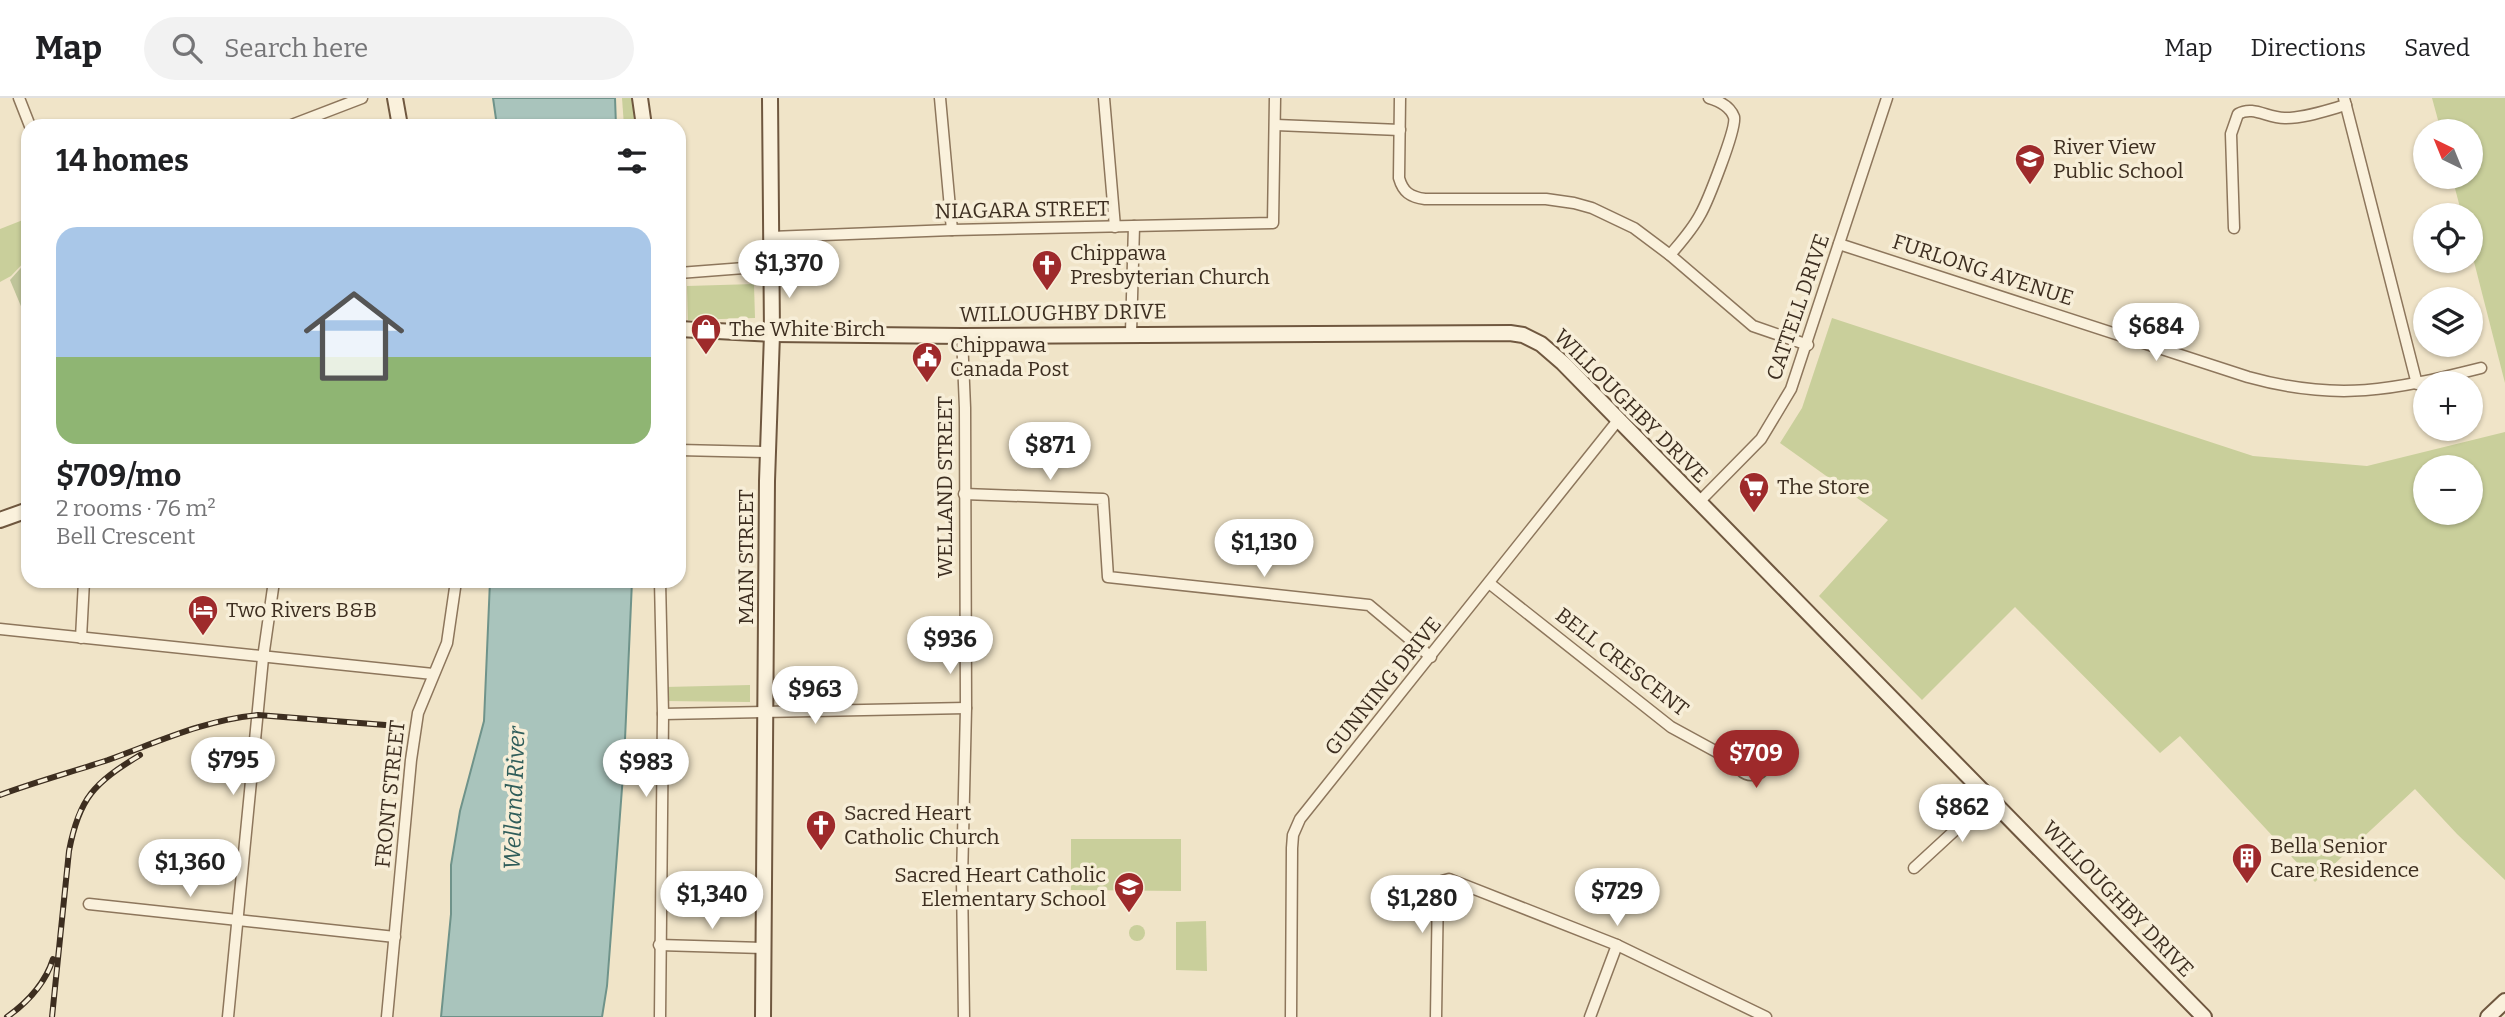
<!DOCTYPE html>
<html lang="en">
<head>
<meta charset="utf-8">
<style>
	body { margin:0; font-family:Bitter,serif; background:#f2f2f2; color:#202124; height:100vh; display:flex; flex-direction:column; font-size:26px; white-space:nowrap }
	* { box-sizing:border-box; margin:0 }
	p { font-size:23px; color:#757577 }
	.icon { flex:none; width:38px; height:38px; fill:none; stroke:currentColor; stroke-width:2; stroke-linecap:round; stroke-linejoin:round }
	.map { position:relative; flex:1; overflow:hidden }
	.details { position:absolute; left:21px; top:21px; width:665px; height:469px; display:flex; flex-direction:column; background:#fff; border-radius:21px; box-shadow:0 2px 5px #0004 }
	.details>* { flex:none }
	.needle { width:46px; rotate:317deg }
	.buttons { position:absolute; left:2413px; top:21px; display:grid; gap:14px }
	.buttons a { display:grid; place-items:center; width:70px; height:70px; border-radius:50%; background:#fff; box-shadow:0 2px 5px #0004; font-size:35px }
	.price { position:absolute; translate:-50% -60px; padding:0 16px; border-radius:24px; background:#fff; color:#222; font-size:23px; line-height:46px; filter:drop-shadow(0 2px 4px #0008) }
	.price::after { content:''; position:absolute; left:50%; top:42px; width:21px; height:16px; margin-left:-10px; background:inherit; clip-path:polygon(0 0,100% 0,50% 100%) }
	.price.on { background:#9e2a2b; color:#fff }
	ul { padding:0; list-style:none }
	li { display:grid; align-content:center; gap:14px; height:371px; padding:0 35px }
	li span { display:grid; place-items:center; height:217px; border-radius:21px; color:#555 }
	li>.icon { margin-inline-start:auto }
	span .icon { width:126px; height:126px; fill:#fffc; stroke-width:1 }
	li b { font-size:30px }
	h2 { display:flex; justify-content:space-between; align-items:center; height:84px; padding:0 35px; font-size:30px }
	header { display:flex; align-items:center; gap:42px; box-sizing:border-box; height:98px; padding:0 35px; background:#fff; border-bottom:2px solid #e0e0e0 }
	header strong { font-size:33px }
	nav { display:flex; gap:38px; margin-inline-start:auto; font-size:24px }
	.search { width:490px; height:63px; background:#f2f2f2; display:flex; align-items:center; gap:18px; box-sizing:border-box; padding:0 24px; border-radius:38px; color:#757577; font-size:26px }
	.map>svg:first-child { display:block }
</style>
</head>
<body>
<header>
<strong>Map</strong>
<div class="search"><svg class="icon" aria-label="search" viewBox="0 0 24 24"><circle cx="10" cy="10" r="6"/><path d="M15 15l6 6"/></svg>Search here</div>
<nav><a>Map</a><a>Directions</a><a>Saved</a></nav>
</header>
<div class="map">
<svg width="2505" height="919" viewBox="0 0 2505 919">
	<rect width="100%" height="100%" fill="#f0e4c8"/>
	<g fill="#c9cf9b" fill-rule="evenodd">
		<path d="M622 0H633L637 28H624Z"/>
		<path d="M2432 0H2505V285L2471 152V117H2462L2452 79H2471V33H2441Z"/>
		<path d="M28 120V160L11 178 0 184V131Z"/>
		<path d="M754 186 755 220 688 222 687 188Z"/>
		<path d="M1832 220 2253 358 2367 368 2505 334V782L2457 736 2415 691 2315 784 2180 638 2160 655 2015 509 1922 602 1819 498 1888 422 1780 345 1802 310ZM2426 369H2471V415H2426Z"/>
		<path d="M750 587V604L665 603V589Z"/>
		<path d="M1071 741H1181V793L1071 792Z"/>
		<path d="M1206 823 1207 873 1176 872V824Z"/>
		<circle cx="1137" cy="835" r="8"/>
	</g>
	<path fill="#bfc49a" d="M28 162V225L10 182Z"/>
	<g fill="#a9c4bc" stroke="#6f938a" stroke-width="2">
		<path d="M493 0H615L616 28H497Z"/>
		<path d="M490 483H632L624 664 607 888 602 919H441L451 816V767L460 713 484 623Z"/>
	</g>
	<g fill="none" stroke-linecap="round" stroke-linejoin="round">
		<g stroke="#8d765c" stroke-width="13">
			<g id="street">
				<path d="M19 0 30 28"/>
				<path d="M940 0 952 132"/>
				<path d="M1104 0 1115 129"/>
				<path d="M1400 0 1399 80C1403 94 1410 99 1425 101H1546L1574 105 1592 110 1634 130 1670 157 1753 228 1808 247"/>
				<path d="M2344 0 2417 286"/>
				<path d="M1276 27 1400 32"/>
				<path d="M289 28 362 0"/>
				<path d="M2234 130 2231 36 2238 16C2254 7 2268 21 2286 20 2306 20 2327 12 2346 7"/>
				<path d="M771 139 952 132 1273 125 1275 0"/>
				<path d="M1839 146 2248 279C2338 304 2393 292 2481 270"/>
				<path d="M1670 157C1681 144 1692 132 1700 117 1707 105 1737 30 1734 19 1730 8 1719 3 1709 0"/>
				<path d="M679 175 771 168"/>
				<path d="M1131 235 1134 128"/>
				<path d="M962 238 965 310 966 610 962 782 964 919"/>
				<path d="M679 352 768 354"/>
				<path d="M964 396 1103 401 1108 479 1369 507 1431 559"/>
				<path d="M1699 404 1761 341 1791 291 1887 0"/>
				<path d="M1489 485 1671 629 1737 665"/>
				<path d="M0 531 433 576"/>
				<path d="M81 540 84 483"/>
				<path d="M663 616 966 610"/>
				<circle cx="1752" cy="661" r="16"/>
				<path d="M1914 770 1990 700"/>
				<path d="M89 806 395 839"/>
				<path d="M659 847 763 850"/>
				<path d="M228 919 263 560 274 483"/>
				<path d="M387 919 411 662 418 615 447 545 456 483"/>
				<path d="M660 919 663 616 660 483"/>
				<path d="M1291 919 1292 750 1293 737 1300 721 1619 321"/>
				<path d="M1436 919 1438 788 1442 783 1449 781 1617 847 1766 919"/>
				<path d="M1590 919 1617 847"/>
			</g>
		</g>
		<g stroke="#6f573f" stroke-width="18">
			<g id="secondary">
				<path d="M395 0 400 28"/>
				<path d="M640 0 644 28"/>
				<path d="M679 231 772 236 962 238 1510 235 1523 237 1541 246 1563 265 2204 919"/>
				<path d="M0 422 28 412"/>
				<path d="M763 919 767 383 772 236 770 0"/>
				<path d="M2488 919 2505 903"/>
			</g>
		</g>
		<use href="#street" stroke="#faf1dc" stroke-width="10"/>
		<use href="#secondary" stroke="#faf1dc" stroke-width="14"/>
		<g stroke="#3d2e20" stroke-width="6">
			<g id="rail">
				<path d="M0 697C35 684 72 674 108 662 158 644 204 622 258 617L398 628"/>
				<path d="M7 919C28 904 45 886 53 861"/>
				<path d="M52 919 69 753C79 700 94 685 140 657"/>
			</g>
		</g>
		<use href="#rail" stroke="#f7eed8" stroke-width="3.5" stroke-dasharray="10" stroke-linecap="butt"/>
	</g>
	<defs>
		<g id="school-pin" transform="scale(1.575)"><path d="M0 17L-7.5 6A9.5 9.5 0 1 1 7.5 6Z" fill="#9e2a2b" stroke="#f7eed8"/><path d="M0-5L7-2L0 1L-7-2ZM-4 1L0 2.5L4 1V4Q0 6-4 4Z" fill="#fff"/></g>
		<g id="church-pin" transform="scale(1.575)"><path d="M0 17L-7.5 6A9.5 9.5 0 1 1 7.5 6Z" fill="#9e2a2b" stroke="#f7eed8"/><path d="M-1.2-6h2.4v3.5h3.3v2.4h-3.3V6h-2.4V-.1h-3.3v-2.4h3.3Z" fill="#fff"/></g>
		<g id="shop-pin" transform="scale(1.575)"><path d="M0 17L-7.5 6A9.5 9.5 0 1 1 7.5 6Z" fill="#9e2a2b" stroke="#f7eed8"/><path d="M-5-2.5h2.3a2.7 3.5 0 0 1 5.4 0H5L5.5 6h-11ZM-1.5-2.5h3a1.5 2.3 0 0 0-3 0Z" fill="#fff"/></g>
		<g id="civic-pin" transform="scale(1.575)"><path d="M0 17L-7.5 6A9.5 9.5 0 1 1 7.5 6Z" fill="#9e2a2b" stroke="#f7eed8"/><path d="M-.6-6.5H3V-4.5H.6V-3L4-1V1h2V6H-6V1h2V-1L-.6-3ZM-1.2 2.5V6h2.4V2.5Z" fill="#fff"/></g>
		<g id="supermarket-pin" transform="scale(1.575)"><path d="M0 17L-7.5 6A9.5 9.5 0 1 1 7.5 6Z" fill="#9e2a2b" stroke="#f7eed8"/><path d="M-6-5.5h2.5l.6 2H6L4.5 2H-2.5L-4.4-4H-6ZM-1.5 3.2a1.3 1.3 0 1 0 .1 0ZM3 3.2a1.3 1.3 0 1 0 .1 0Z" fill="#fff"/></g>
		<g id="hotel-pin" transform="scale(1.575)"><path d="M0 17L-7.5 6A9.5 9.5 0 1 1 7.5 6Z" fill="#9e2a2b" stroke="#f7eed8"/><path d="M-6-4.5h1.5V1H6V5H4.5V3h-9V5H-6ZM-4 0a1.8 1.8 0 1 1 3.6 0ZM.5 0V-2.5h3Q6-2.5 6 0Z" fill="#fff"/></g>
		<g id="building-pin" transform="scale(1.575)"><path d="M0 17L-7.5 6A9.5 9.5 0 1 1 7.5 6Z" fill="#9e2a2b" stroke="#f7eed8"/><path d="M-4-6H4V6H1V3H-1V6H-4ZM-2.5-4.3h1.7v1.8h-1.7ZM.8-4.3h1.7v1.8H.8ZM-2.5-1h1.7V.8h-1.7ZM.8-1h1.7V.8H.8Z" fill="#fff"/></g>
	</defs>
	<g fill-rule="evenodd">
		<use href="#school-pin" x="2030" y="61"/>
		<use href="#church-pin" x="1047" y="167"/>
		<use href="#shop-pin" x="706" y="231"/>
		<use href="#civic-pin" x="927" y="259"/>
		<use href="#supermarket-pin" x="1754" y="389"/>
		<use href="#hotel-pin" x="203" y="512"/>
		<use href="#church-pin" x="821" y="727"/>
		<use href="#building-pin" x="2247" y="760"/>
		<use href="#school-pin" x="1129" y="789"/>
	</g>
	<g text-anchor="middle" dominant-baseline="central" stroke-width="7" stroke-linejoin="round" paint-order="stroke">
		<g font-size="21" fill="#3d2e20" stroke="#f7eed8" text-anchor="start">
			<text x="2053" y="49">River View<tspan x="2053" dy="24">Public School</tspan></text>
			<text x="1070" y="155">Chippawa<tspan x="1070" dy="24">Presbyterian Church</tspan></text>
			<text x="729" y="231">The White Birch</text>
			<text x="950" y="247">Chippawa<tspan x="950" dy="24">Canada Post</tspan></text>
			<text x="1777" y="389">The Store</text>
			<text x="226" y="512">Two Rivers B&amp;B</text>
			<text x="844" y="715">Sacred Heart<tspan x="844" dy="24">Catholic Church</tspan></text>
			<text x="2270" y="748">Bella Senior<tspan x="2270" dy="24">Care Residence</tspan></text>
			<text x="1106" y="777" text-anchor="end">Sacred Heart Catholic<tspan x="1106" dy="24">Elementary School</tspan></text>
		</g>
		<g font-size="21" fill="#3d2e20" stroke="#f7eed8">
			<text transform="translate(1022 112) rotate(-1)">NIAGARA STREET</text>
			<text transform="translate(1983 172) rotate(18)">FURLONG AVENUE</text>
			<text transform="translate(1798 209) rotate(-71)">CATTELL DRIVE</text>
			<text transform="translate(1063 215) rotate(-1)">WILLOUGHBY DRIVE</text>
			<text transform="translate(1631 308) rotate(45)">WILLOUGHBY DRIVE</text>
			<text transform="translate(945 389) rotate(-90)">WELLAND STREET</text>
			<text transform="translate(746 459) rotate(-90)">MAIN STREET</text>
			<text transform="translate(1622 564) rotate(38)">BELL CRESCENT</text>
			<text transform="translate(1383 588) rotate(-51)">GUNNING DRIVE</text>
			<text transform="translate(390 696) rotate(-84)">FRONT STREET</text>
			<text transform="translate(2118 801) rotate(46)">WILLOUGHBY DRIVE</text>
		</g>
		<g font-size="23" font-style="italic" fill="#2f5d5a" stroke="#f7eed8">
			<text transform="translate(514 700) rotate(-88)">Welland River</text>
		</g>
	</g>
</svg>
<div class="buttons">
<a><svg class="needle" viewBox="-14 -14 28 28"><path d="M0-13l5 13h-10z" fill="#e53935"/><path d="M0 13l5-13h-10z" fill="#757577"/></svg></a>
<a><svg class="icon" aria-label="locate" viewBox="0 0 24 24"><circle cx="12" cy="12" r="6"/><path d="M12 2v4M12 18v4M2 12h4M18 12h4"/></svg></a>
<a><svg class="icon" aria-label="layers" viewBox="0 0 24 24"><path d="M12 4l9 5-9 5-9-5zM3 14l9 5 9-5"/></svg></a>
<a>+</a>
<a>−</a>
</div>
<b class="price" style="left:789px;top:202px">$1,370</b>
<b class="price" style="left:2156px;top:265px">$684</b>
<b class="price" style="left:1050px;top:384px">$871</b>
<b class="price" style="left:1264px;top:481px">$1,130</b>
<b class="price" style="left:950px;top:578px">$936</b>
<b class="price" style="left:815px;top:628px">$963</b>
<b class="price on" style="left:1756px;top:692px">$709</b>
<b class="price" style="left:233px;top:699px">$795</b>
<b class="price" style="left:646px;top:701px">$983</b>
<b class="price" style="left:1962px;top:746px">$862</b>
<b class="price" style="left:190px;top:801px">$1,360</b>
<b class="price" style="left:1617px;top:830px">$729</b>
<b class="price" style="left:712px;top:833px">$1,340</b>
<b class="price" style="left:1422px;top:837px">$1,280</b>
<section class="details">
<h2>14 homes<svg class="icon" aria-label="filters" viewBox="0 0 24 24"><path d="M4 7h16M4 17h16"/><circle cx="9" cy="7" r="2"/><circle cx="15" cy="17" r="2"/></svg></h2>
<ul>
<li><span style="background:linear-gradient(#a9c7e8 60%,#8fb573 0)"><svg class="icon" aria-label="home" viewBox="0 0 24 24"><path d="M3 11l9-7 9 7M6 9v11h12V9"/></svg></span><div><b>$709/mo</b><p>2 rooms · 76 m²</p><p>Bell Crescent</p></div></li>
</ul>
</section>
</div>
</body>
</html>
